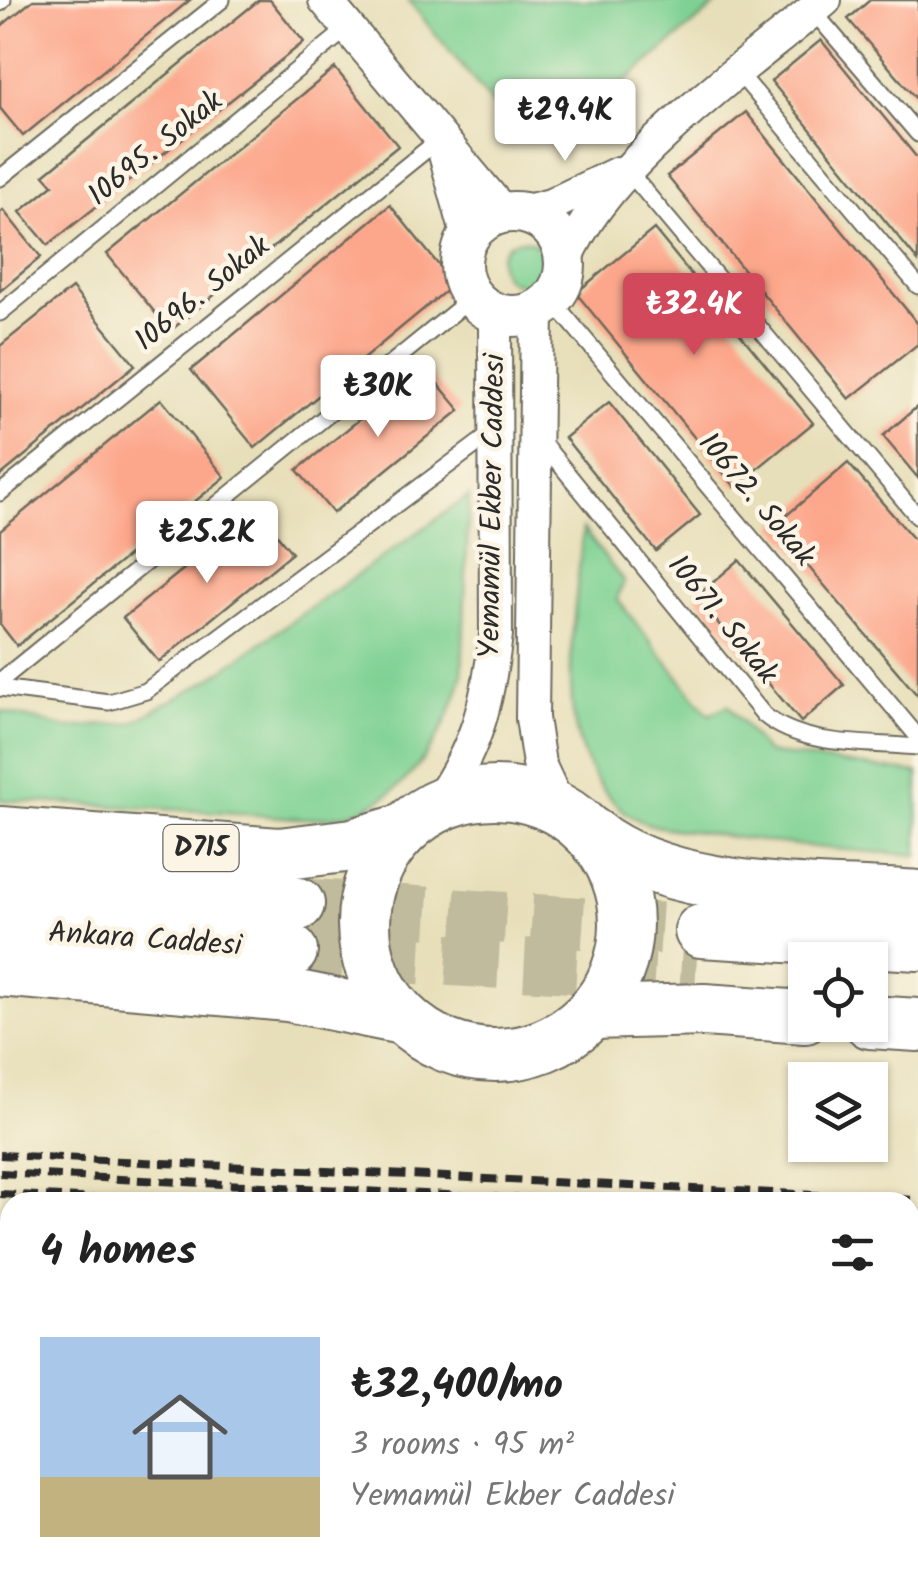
<!DOCTYPE html>
<html lang="en">
<head>
<meta charset="utf-8">
<style>
	body { margin:0; font-family:Kalam,sans-serif; background:#f6f6f6; color:#222; height:100vh; display:flex; flex-direction:column; font-size:38px; white-space:nowrap }
	* { box-sizing:border-box; margin:0 }
	p { font-size:32px; color:#767676 }
	.icon { flex:none; width:55px; height:55px; fill:none; stroke:currentColor; stroke-width:2; stroke-linecap:round; stroke-linejoin:round }
	.map { position:relative; flex:1; overflow:hidden }
	.drawer { position:absolute; left:0px; top:1192px; width:920px; height:392px; display:flex; flex-direction:column; background:#fff; border-radius:30px 30px 0 0; box-shadow:0 2px 8px #0004 }
	.drawer>* { flex:none }
	.tools { position:absolute; left:788px; top:942px; display:grid; gap:20px }
	.tools a { display:grid; place-items:center; width:100px; height:100px; border-radius:0px; background:#fff; box-shadow:0 2px 8px #0004; font-size:50px }
	.price { position:absolute; translate:-50% -85px; padding:0 22px; border-radius:10px; background:#fff; color:#222; font-size:32px; line-height:65px; filter:drop-shadow(0 2px 5px #0008) }
	.price::after { content:''; position:absolute; left:50%; top:60px; width:30px; height:22px; margin-left:-15px; background:inherit; clip-path:polygon(0 0,100% 0,50% 100%) }
	.price.on { background:#d1495b; color:#fff }
	ul { padding:0; list-style:none }
	li { display:flex; align-items:center; gap:30px; height:250px; padding:0 40px }
	li+li { border-top:2px solid #e0e0e0 }
	li span { display:grid; place-items:center; flex:none; width:280px; height:200px; border-radius:0px; color:#555 }
	li>.icon { margin-inline-start:auto }
	span .icon { width:120px; height:120px; fill:#fffc; stroke-width:1 }
	li b { font-size:42px }
	h2 { display:flex; justify-content:space-between; align-items:center; height:120px; padding:0 40px; font-size:42px }
	.map>svg:first-child { display:block }
</style>
</head>
<body>
<div class="map">
<svg width="918" height="1583" viewBox="0 0 918 1583">
	<rect width="100%" height="100%" fill="#fcf5e5"/>
	<filter id="ink" filterUnits="userSpaceOnUse"><feTurbulence type="fractalNoise" baseFrequency=".01" numOctaves="2"/><feDisplacementMap in="SourceGraphic" scale="20" xChannelSelector="R" yChannelSelector="G"/><feConvolveMatrix kernelMatrix="1 2 1 2 8 2 1 2 1" color-interpolation-filters="sRGB"/></filter>
	<filter id="wash" filterUnits="userSpaceOnUse"><feTurbulence type="fractalNoise" baseFrequency=".0048" numOctaves="4" result="noise"/><feDisplacementMap in="SourceGraphic" scale="40" xChannelSelector="R" yChannelSelector="G"/><feGaussianBlur stdDeviation="2.25" result="paint"/><feColorMatrix in="noise" values="0 0 0 0 0 0 0 0 0 0 0 0 0 0 0 0 0 1.4 0 .05"/><feComposite in="paint" operator="in"/></filter>
	<g filter="url(#wash)">
		<rect width="100%" height="100%" fill="#e7dfb9"/>
		<g fill="#7ed193" stroke="#547e5f" stroke-width="2.5">
			<path d="M408 0H722L553 142 493 104Z"/>
			<circle cx="522" cy="262" r="22"/>
			<path d="M469 496 462 677C448 728 416 785 365 808 323 827 265 814 221 812 147 808 74 804 0 800V711L68 728 132 723 210 679Z"/>
			<path d="M583 529 624 582 617 599 709 715 728 705 767 753 918 773V855C846 851 776 844 705 833 684 830 657 829 638 820 602 801 580 758 574 720 565 658 578 591 583 529Z"/>
		</g>
		<path fill="#66b37d" stroke="#486f54" stroke-width="2.5" d="M0 1278 10 1279V1299L0 1425Z"/>
		<g id="blocks">
			<g fill="#fca78c">
				<path d="M33 0H190L23 136 0 108V27Z"/>
				<path d="M259 0H270L304 42 48 245 20 212 53 185 44 175Z"/>
				<path d="M870 0H918V101L848 19Z"/>
				<path d="M821 40 918 159V261L771 81Z"/>
				<path d="M335 68 398 146 170 331 107 254Z"/>
				<path d="M746 112 918 324V344L849 399 667 176Z"/>
				<path d="M390 205 454 284 255 448 191 370Z"/>
				<path d="M3 210 41 257 0 291V213Z"/>
				<path d="M654 229 813 423 735 487 576 293Z"/>
				<path d="M72 288 135 365 0 476V346Z"/>
				<path d="M424 367 460 410 333 513 297 470Z"/>
				<path d="M161 399 225 477 17 646 0 624V531Z"/>
				<path d="M609 402 700 515 656 551 565 438Z"/>
				<path d="M918 406V478L883 436Z"/>
				<path d="M848 463 918 544V696L774 526Z"/>
				<path d="M257 510 292 553 159 662 123 618Z"/>
				<path d="M739 560 844 685 801 722 696 597Z"/>
			</g>
		</g>
	</g>
	<g filter="url(#ink)">
		<use href="#blocks" fill-opacity="0" stroke="#6d6a5d" stroke-width="2.5"/>
		<g fill="none" stroke-linecap="round" stroke-linejoin="round">
			<g stroke="#c1bb9d" stroke-width="52" stroke-dasharray="52 26" stroke-linecap="butt">
				<path d="M298 904 701 931"/>
				<path d="M291 951 696 974"/>
			</g>
			<g stroke="#6d6a5d" stroke-width="19">
				<g id="service">
					<path d="M0 3 3 0"/>
					<path d="M813 11 918 134"/>
					<path d="M739 73 918 286"/>
					<path d="M628 171 918 517"/>
					<path d="M0 178 222 0"/>
					<path d="M552 300 918 737"/>
					<path d="M0 313 348 28"/>
					<path d="M541 441 764 715C804 748 868 742 918 747"/>
					<path d="M0 493 441 138"/>
					<path d="M0 681 473 297"/>
					<path d="M0 688 109 702 146 691 496 430"/>
				</g>
			</g>
			<g stroke="#6d6a5d" stroke-width="36">
				<g id="minor">
					<path d="M325 0 503 212"/>
					<path d="M443 147 468 237"/>
					<path d="M523 212 551 205 618 173"/>
					<path d="M566 260C605 164 745 68 825 0"/>
					<path d="M537 310 532 718 539 764 560 809"/>
					<path d="M435 807C477 748 487 706 496 635L495 313"/>
					<path d="M643 1575V1583"/>
					<path d="M35 1583V1575"/>
				</g>
			</g>
			<g stroke="#6d6a5d" stroke-width="44">
				<g id="tertiary">
					<circle cx="513" cy="264" r="52"/>
					<path d="M0 1245 10 1246"/>
					<path d="M910 1295H918"/>
				</g>
			</g>
			<g stroke="#6d6a5d" stroke-width="56">
				<g id="trunk">
					<circle cx="495" cy="924" r="131"/>
					<path d="M0 833 279 854 353 845 401 831"/>
					<path d="M592 834C673 898 816 889 918 897"/>
					<path d="M0 883 298 904"/>
					<path d="M0 929 291 951"/>
					<path d="M701 931 918 944"/>
					<path d="M0 970 288 995 402 1018"/>
					<path d="M592 1013 704 1010 805 1017"/>
					<path d="M870 1022 918 1025"/>
				</g>
			</g>
			<use href="#service" stroke="#fff" stroke-width="15"/>
			<use href="#minor" stroke="#fff" stroke-width="32"/>
			<use href="#tertiary" stroke="#fff" stroke-width="40"/>
			<use href="#trunk" stroke="#fff" stroke-width="52"/>
			<g stroke="#2b2b2b" stroke-width="8" stroke-dasharray="15 8" stroke-linecap="butt">
				<path d="M0 1155 918 1200"/>
				<path d="M0 1173 586 1202"/>
				<path d="M0 1194 162 1202"/>
				<path d="M910 1219H918"/>
				<path d="M910 1242H918"/>
			</g>
		</g>
	</g>
	<g text-anchor="middle" dominant-baseline="central" stroke-width="9" stroke-linejoin="round" paint-order="stroke">
		<rect fill="#fcf5e5" stroke="#6a6863" stroke-width="2.5" x="163.5" y="825" width="75" height="46" rx="8"/>
		<g font-size="28" font-weight="bold" fill="#2b2b2b">
			<text x="201" y="848">D715</text>
		</g>
		<g font-size="30" fill="#2b2b2b" stroke="#fcf5e5">
			<text transform="translate(156 149) rotate(-39)">10695. Sokak</text>
			<text transform="translate(203 294) rotate(-39)">10696. Sokak</text>
			<text transform="translate(756 500) rotate(50)">10672. Sokak</text>
			<text transform="translate(493 506) rotate(-89)">Yemamül Ekber Caddesi</text>
			<text transform="translate(722 620) rotate(51)">10671. Sokak</text>
			<text transform="translate(145 940) rotate(4)">Ankara Caddesi</text>
		</g>
	</g>
</svg>
<div class="tools">
<a><svg class="icon" aria-label="locate" viewBox="0 0 24 24"><circle cx="12" cy="12" r="6"/><path d="M12 2v4M12 18v4M2 12h4M18 12h4"/></svg></a>
<a><svg class="icon" aria-label="layers" viewBox="0 0 24 24"><path d="M12 4l9 5-9 5-9-5zM3 14l9 5 9-5"/></svg></a>
</div>
<b class="price" style="left:565px;top:164px">₺29.4K</b>
<b class="price on" style="left:694px;top:358px">₺32.4K</b>
<b class="price" style="left:378px;top:440px">₺30K</b>
<b class="price" style="left:207px;top:586px">₺25.2K</b>
<section class="drawer">
<h2>4 homes<svg class="icon" aria-label="filters" viewBox="0 0 24 24"><path d="M4 7h16M4 17h16"/><circle cx="9" cy="7" r="2"/><circle cx="15" cy="17" r="2"/></svg></h2>
<ul>
<li><span style="background:linear-gradient(#a9c7e8 70%,#c2b280 0)"><svg class="icon" aria-label="home" viewBox="0 0 24 24"><path d="M3 11l9-7 9 7M6 9v11h12V9"/></svg></span><div><b>₺32,400/mo</b><p>3 rooms · 95 m²</p><p>Yemamül Ekber Caddesi</p></div></li>
</ul>
</section>
</div>
</body>
</html>
